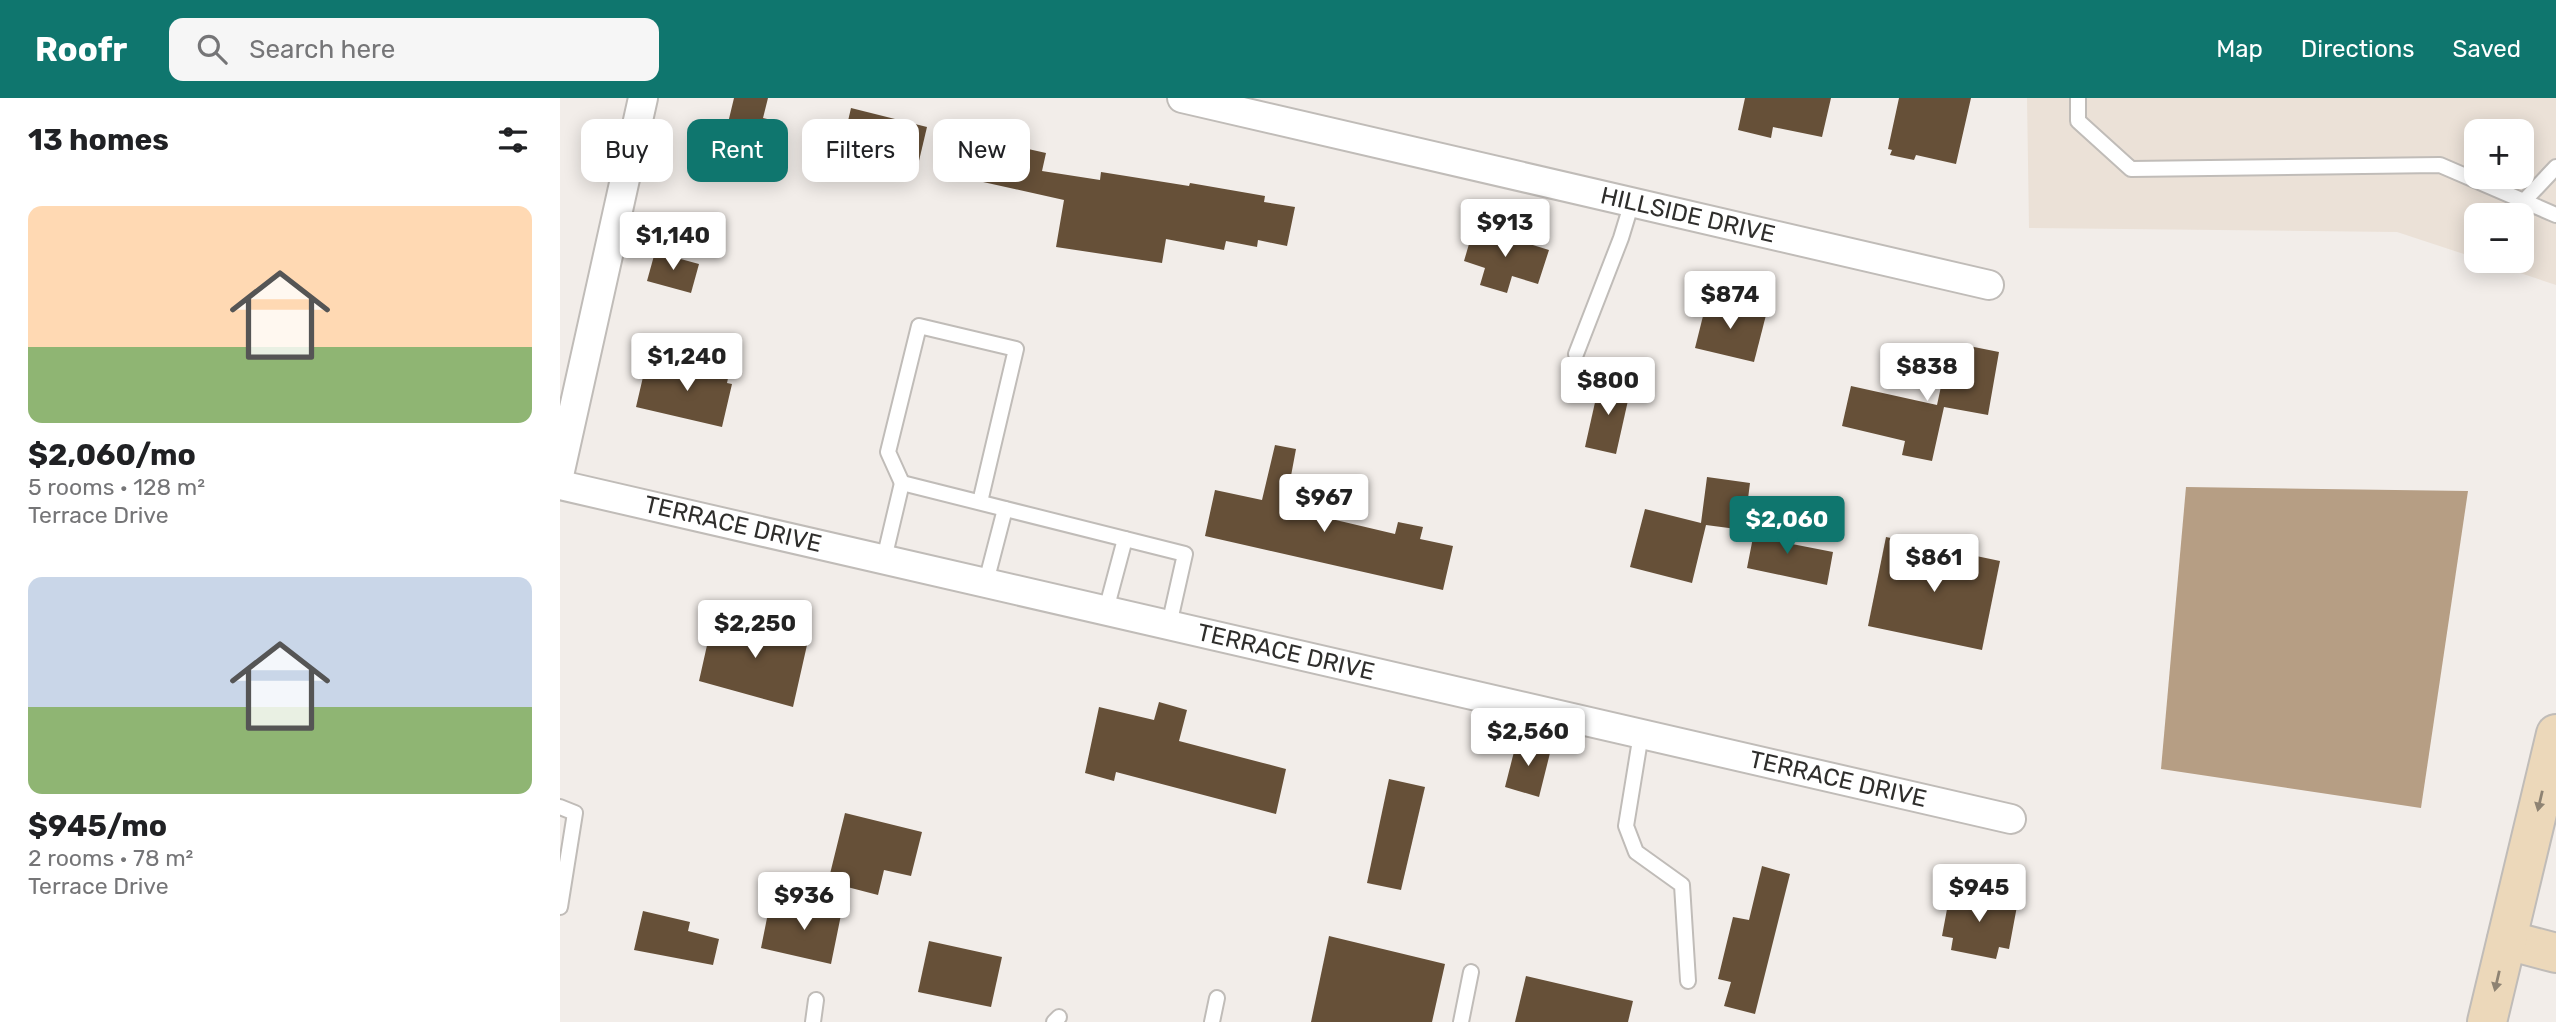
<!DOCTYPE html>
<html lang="en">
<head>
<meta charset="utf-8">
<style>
	body { margin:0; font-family:Rubik,sans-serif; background:#f6f6f6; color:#202124; height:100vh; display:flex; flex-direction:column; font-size:26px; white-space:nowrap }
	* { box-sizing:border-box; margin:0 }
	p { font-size:23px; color:#757577 }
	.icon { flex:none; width:38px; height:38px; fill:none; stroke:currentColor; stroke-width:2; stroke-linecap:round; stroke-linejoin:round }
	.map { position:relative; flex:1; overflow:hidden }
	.drawer { display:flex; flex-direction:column; background:#fff; width:560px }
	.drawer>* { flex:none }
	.hud { position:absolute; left:21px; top:21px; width:665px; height:63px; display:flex; gap:14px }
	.controls { position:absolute; left:1904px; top:21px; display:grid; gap:14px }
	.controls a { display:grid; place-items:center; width:70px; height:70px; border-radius:14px; background:#fff; box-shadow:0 4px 18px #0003; font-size:35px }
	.price { position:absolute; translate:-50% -60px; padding:0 16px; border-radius:7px; background:#fff; color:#222; font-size:23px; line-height:46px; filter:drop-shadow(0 2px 4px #0008) }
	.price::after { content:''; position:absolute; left:50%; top:42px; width:21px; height:16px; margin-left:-10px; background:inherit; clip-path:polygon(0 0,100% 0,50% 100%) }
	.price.active { background:#0f766e; color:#fff }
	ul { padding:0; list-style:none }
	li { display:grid; align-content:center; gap:14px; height:371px; padding:0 28px }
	li span { display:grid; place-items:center; height:217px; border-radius:14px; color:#555 }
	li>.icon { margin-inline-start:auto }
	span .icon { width:126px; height:126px; fill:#fffc; stroke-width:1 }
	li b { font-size:30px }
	h2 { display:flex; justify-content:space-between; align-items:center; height:84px; padding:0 28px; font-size:30px }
	.tag { padding:0 24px; border-radius:14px; background:#fff; box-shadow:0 4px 18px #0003; font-size:24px; line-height:63px }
	.tag.active { background:#0f766e; color:#fff }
	header { display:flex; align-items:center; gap:42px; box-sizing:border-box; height:98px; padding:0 35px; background:#0f766e; color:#fff }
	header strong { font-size:33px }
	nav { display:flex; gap:38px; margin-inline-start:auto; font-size:24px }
	.search { width:490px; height:63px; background:#f6f6f6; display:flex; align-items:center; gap:18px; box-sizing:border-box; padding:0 24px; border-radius:14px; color:#757577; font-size:26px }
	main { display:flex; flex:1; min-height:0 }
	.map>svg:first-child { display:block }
</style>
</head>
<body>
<header>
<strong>Roofr</strong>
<div class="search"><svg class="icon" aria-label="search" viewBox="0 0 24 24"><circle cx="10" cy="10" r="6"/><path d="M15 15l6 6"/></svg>Search here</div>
<nav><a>Map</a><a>Directions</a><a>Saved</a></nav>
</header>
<main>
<section class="drawer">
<h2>13 homes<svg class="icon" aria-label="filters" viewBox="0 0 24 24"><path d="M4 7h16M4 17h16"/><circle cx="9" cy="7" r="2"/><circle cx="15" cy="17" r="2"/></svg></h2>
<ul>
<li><span style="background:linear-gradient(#ffd9b3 65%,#8fb573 0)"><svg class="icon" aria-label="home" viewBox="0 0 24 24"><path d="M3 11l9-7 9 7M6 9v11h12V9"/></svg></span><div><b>$2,060/mo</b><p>5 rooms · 128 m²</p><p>Terrace Drive</p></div></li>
<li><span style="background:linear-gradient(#c9d6e8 60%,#8fb573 0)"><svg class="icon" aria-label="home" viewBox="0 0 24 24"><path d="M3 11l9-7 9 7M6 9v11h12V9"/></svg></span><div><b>$945/mo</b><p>2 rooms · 78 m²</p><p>Terrace Drive</p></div></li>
</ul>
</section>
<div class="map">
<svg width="1996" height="924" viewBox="0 0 1996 924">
	<rect width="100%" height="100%" fill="#f2ede9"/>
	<path fill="#ebe1d7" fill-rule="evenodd" d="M1467 0H1996V187L1924 163H1962V117H1916V160L1837 134 1469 130ZM1916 33H1962V79H1916Z"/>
	<path fill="#b69e84" d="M1626 389 1908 393 1861 710 1601 671Z"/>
	<g fill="#665038">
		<path d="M174 0H208L203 20 220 24 209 72 167 62 162 50Z"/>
		<path d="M1185 0H1271L1262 39 1213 29 1211 40 1178 32Z"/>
		<path d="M1339 0H1411L1396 66 1356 57 1354 62 1330 57 1332 52 1328 51Z"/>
		<path d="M291 10 367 29 358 67 282 49Z"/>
		<path d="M414 39 486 55 482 73 540 82 541 74 629 88 630 85 705 98 704 104 735 109 727 148 698 142 697 149 666 143 664 152 606 141 602 165 496 149 504 102 405 80Z"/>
		<path d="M914 129 989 152 978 186 952 178 947 195 920 187 925 170 904 163Z"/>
		<path d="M95 154 139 166 131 195 87 183Z"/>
		<path d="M1147 202 1206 217 1194 264 1135 250Z"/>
		<path d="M1394 245 1439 254 1428 317 1384 309 1372 363 1342 357 1345 343 1282 328 1291 288 1377 307 1388 256H1392Z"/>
		<path d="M142 264 170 271 167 285 172 286 162 329 76 309 86 266 139 278Z"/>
		<path d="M1040 282 1071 289 1056 356 1025 349Z"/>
		<path d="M715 347 736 351 725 410 835 436 838 424 863 429 860 441 893 448 883 492 645 438 655 392 702 402Z"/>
		<path d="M1147 379 1190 385 1184 432 1146 427 1132 485 1070 469 1085 411 1141 425Z"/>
		<path d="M1197 419 1221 424 1217 443 1273 454 1267 487 1187 470Z"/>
		<path d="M1326 439 1440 463 1422 552 1308 528Z"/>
		<path d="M184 518 237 530 234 544 247 547 233 609 139 583 152 525 181 532Z"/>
		<path d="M599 604 627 612 619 643 726 671 716 716 556 674 554 683 525 675 539 609 594 622Z"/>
		<path d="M957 642 991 651 979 699 945 689Z"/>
		<path d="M829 681 865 689 841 792 807 785Z"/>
		<path d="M285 715 362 734 351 778 324 772 318 797 268 784Z"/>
		<path d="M1202 768 1230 776 1195 916 1164 908 1171 884 1158 881 1173 819 1189 822Z"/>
		<path d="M1414 790 1438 795 1436 804 1457 808 1449 851 1439 849 1436 861 1391 852 1393 840 1382 838 1390 795 1413 799Z"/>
		<path d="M251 800 283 807 271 866 201 850 209 810 248 818Z"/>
		<path d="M83 813 130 824 128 833 159 841 153 867 74 852Z"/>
		<path d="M769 838 885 866 872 924H751Z"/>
		<path d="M369 843 442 859 431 909 358 894Z"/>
		<path d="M966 878 1073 903 1068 924H955Z"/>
	</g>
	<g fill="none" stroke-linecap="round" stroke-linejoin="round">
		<g stroke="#c0bcb8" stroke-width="18">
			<g id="lane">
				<path d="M1518 0V23L1571 71 1880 67 1996 117"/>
				<path d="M1964 103 1996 69"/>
				<path d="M1016 256 1061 140 1072 104"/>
				<path d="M342 385 328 354 359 228 456 251 420 404"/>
				<path d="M324 461 342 385 625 456 609 527"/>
				<path d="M426 484 445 411"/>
				<path d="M546 512 565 441"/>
				<path d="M1081 636 1066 728 1076 754 1122 787 1128 883"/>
				<path d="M0 709 15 715 0 809"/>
				<path d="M253 924 256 902"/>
				<path d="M494 924 499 919"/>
				<path d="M652 924 657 900"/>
				<path d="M901 924 911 874"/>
			</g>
		</g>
		<g stroke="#c0bcb8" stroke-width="32">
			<g id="street">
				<path d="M622 0 1429 187"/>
				<path d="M0 373 83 0"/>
				<path d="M0 387 1451 721"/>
			</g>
		</g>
		<g stroke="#c0bcb8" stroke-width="42">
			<g id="secondary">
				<path d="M1947 842 1996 855"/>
				<path d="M1927 924 1996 636"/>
			</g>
		</g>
		<use href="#lane" stroke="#fff" stroke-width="14"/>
		<use href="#street" stroke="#fff" stroke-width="28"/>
		<use href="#secondary" stroke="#ecd8ba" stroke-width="38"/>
	</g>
	<defs><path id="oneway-solid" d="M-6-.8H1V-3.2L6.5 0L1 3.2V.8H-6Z" transform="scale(1.75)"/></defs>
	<g fill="#8e8373">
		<use href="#oneway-solid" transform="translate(1980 703) rotate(103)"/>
		<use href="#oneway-solid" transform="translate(1937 883) rotate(103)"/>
	</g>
	<g text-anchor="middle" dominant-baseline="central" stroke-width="7" stroke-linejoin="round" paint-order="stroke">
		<g font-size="24" fill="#2f2e2c" stroke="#fff">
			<text transform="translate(1128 117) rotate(13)">HILLSIDE DRIVE</text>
			<text transform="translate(173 426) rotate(13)">TERRACE DRIVE</text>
			<text transform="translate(726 554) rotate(13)">TERRACE DRIVE</text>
			<text transform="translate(1278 681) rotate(13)">TERRACE DRIVE</text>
		</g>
	</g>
</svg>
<div class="controls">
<a>+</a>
<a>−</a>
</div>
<b class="price" style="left:945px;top:161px">$913</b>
<b class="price" style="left:113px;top:174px">$1,140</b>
<b class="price" style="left:1170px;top:233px">$874</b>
<b class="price" style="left:127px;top:295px">$1,240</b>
<b class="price" style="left:1367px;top:305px">$838</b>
<b class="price" style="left:1048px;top:319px">$800</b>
<b class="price" style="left:764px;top:436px">$967</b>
<b class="price active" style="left:1227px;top:458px">$2,060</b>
<b class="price" style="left:1374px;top:496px">$861</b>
<b class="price" style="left:195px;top:562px">$2,250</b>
<b class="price" style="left:968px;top:670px">$2,560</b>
<b class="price" style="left:1419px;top:826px">$945</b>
<b class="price" style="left:244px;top:834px">$936</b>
<div class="hud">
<a class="tag">Buy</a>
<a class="tag active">Rent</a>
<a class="tag">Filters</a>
<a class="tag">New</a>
</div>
</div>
</main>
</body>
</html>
